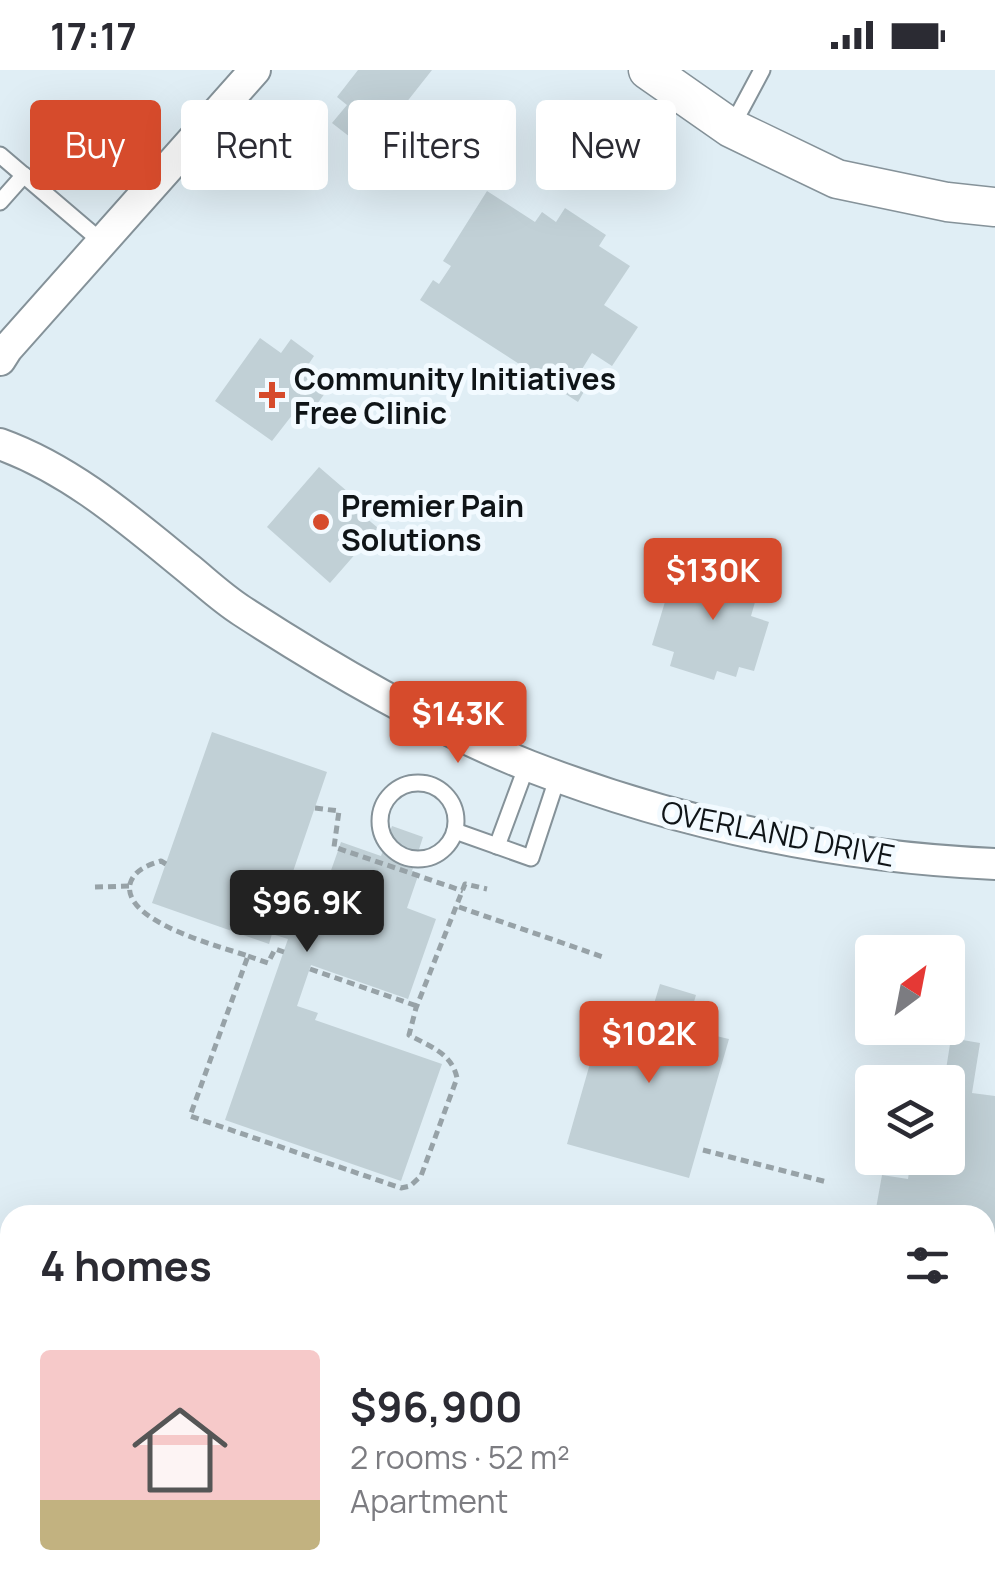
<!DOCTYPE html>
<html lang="en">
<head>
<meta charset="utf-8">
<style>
	body { margin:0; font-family:Manrope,sans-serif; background:#f7f7f7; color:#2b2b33; height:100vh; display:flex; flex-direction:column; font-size:38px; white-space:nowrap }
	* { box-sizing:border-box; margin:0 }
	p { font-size:32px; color:#7c7c81 }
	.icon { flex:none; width:55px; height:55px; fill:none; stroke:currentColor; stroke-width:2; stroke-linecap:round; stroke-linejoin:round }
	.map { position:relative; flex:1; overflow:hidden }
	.drawer { position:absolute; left:0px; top:1135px; width:995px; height:392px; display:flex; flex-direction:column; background:#fff; border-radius:30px 30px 0 0; box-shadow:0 10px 40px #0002 }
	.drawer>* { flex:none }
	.hud { position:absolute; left:30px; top:30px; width:935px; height:90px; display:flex; gap:20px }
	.needle { width:65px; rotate:32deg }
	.controls { position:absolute; left:855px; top:865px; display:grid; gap:20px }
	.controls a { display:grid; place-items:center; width:110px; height:110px; border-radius:10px; background:#fff; box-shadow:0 10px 40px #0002; font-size:50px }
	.price { position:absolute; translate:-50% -85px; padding:0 22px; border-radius:10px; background:#d64b2c; color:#fff; font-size:32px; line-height:65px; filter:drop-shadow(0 2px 5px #0008) }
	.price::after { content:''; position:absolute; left:50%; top:60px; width:30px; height:22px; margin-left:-15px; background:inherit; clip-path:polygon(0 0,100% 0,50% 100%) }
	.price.selected { background:#222; color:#fff }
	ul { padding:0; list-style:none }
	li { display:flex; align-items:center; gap:30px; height:250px; padding:0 40px }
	li span { display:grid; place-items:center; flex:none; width:280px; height:200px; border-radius:10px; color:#555 }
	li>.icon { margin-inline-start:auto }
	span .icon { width:120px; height:120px; fill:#fffc; stroke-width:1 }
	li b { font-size:42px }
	h2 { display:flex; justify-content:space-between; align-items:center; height:120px; padding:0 40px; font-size:42px }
	.chip { padding:0 35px; border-radius:10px; background:#fff; box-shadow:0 10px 40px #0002; font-size:35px; line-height:90px }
	.chip.selected { background:#d64b2c; color:#fff }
	.status { display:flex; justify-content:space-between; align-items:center; height:70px; padding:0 50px; background:#fff; direction:ltr }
	.status svg { height:28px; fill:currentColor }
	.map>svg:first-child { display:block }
</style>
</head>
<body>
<div class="status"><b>17:17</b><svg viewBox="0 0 49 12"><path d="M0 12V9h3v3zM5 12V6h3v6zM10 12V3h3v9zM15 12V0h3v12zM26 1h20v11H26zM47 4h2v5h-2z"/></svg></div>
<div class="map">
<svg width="995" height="1526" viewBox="0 0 995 1526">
	<rect width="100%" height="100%" fill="#e0eef5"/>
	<g fill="#c1d0d6">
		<path d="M358 0H432L368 81 332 53 347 35 337 27Z"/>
		<path d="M487 121 535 152 542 142 556 152 565 138 606 165 599 176 630 196 604 235 638 257 612 296 592 283 579 304 590 311 578 332 420 230 433 210 439 214 451 196 443 191Z"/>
		<path d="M260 268 281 283 291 269 314 286 304 301 328 319 304 352 293 344 272 371 215 331Z"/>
		<path d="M319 397 370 441 365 447 378 458 330 513 267 457Z"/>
		<path d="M701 489 762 508 751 546 769 552 754 601 739 597 736 607 717 601 714 610 670 596 674 582 652 575 670 515 691 522Z"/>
		<path d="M212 662 327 702 284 828 305 836 315 805 328 809 341 772 381 786 392 756 423 767 412 801 419 803 407 838 436 849 408 929 311 895 297 936 318 943 315 950 442 994 401 1111 225 1050 288 869 272 864 269 874 152 833Z"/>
		<path d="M660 914 696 925 686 959 729 969 689 1108 567 1074 607 934 650 947Z"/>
		<path d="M951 968 980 973 972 1023 995 1026V1162H993L987 1198H985V1145L875 1144 882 1105 908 1109 911 1088H948V1012H944Z"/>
		<path d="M995 1487V1526H629L630 1518H985V1488Z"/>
	</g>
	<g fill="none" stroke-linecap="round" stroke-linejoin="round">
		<g stroke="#859299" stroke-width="19">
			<g id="service">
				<path d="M731 58 762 0"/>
				<path d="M0 85 102 172"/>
				<path d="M0 132 24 105"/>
				<circle cx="418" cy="751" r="38"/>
				<path d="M455 761 531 788 558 706"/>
				<path d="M497 776 527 695"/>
			</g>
		</g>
		<g stroke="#859299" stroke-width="34">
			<g id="minor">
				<path d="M0 290 7 279 255 0"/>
				<path d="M0 374C72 400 130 451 189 499 206 513 223 529 242 541 333 600 429 656 529 696 679 754 835 787 995 794"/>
			</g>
		</g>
		<g stroke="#859299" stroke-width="41">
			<path id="tertiary" d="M648 0 731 58 837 109 947 132 995 137"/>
		</g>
		<g stroke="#97a2a7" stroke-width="5" stroke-dasharray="8 5" stroke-linecap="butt">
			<path d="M315 738 339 741 334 777 463 821"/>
			<path d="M166 794 161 791C148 795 134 800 130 814 122 852 222 877 248 886L190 1046 401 1118 410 1116 421 1106 457 1008C452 983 429 976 409 965L416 938 465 814 487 819"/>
			<path d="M95 817 130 816"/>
			<path d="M459 837 603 887"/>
			<path d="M248 886 268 893 275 879 284 882"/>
			<path d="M310 899 417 936"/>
			<path d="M703 1080 827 1112"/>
			<path d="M985 1465 995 1477"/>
			<path d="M991 1487 992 1476"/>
		</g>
		<use href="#service" stroke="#fff" stroke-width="15"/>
		<use href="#minor" stroke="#fff" stroke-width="30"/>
		<use href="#tertiary" stroke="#fff" stroke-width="38"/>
	</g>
	<g fill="#d64b2c" stroke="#f2faff" stroke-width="4">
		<path d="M267 310h10v10h10v10h-10v10h-10v-10h-10v-10h10z"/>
		<circle cx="321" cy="452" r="10"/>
	</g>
	<g text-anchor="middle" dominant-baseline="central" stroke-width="10" stroke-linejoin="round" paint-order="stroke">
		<g font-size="30" font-weight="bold" fill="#0f1417" stroke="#f2faff" text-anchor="start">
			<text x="294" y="308">Community Initiatives<tspan x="294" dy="34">Free Clinic</tspan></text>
			<text x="341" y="435">Premier Pain<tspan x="341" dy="34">Solutions</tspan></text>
		</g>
		<g font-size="30" fill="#0f1417" stroke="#f2faff">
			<text transform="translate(778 763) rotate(11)">OVERLAND DRIVE</text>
		</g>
	</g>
</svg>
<div class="controls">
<a><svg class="needle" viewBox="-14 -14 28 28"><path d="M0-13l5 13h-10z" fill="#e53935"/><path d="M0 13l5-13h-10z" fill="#7c7c81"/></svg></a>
<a><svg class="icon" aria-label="layers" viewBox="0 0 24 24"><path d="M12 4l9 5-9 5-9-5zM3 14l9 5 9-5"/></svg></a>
</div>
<b class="price" style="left:713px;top:553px">$130K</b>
<b class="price" style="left:458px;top:696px">$143K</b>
<b class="price selected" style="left:307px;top:885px">$96.9K</b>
<b class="price" style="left:649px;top:1016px">$102K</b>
<div class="hud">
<a class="chip selected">Buy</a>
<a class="chip">Rent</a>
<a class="chip">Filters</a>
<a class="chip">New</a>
</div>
<section class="drawer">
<h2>4 homes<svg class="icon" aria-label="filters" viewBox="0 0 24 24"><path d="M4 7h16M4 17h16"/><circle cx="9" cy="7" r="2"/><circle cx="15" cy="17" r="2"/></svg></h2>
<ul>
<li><span style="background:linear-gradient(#f6c9c9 75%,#c2b280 0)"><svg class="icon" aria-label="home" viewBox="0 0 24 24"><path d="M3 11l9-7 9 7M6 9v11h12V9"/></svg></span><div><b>$96,900</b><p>2 rooms · 52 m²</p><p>Apartment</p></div></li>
</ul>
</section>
</div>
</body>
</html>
